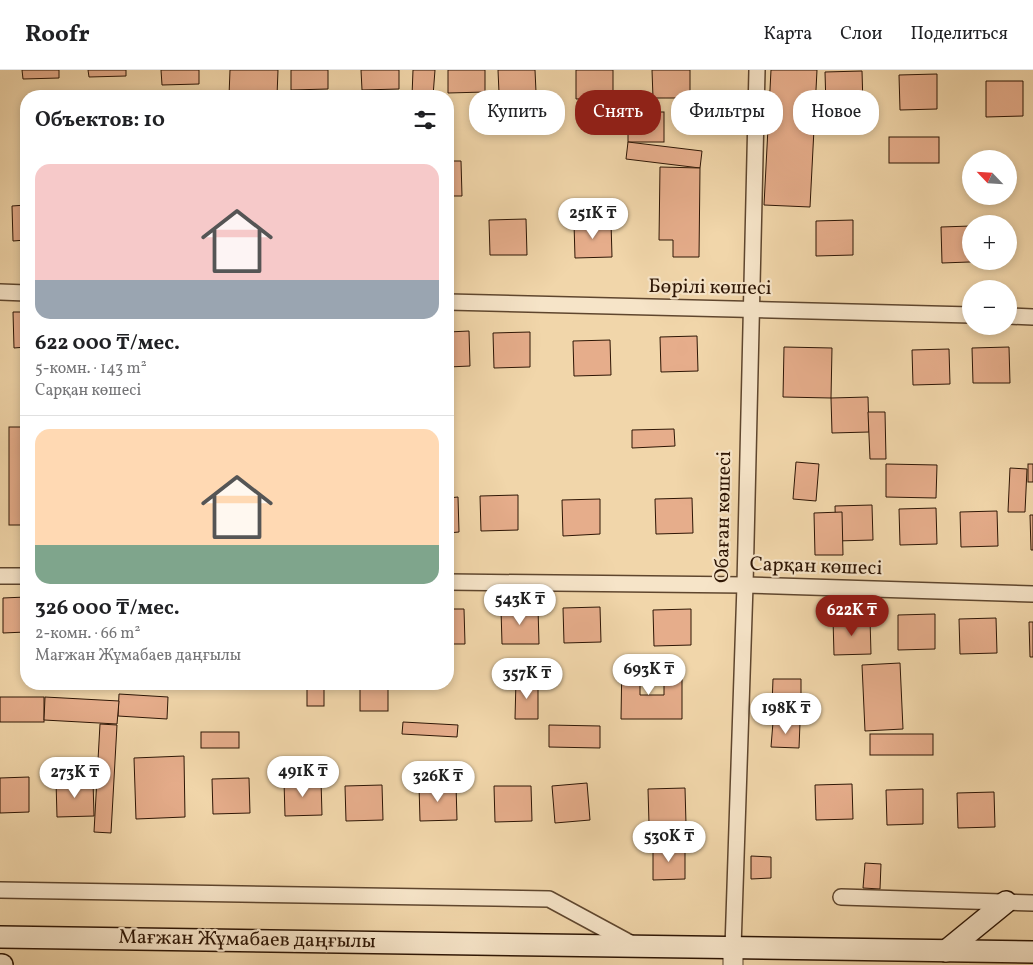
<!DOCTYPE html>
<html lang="ru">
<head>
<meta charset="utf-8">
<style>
	body { margin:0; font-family:Vollkorn,serif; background:#f6f6f6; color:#202124; height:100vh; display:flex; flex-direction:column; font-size:19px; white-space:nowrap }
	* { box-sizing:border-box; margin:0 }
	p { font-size:16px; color:#757577 }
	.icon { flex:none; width:28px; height:28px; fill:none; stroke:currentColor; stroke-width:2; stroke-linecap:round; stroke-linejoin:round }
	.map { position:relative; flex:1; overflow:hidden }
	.sheet { position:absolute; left:20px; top:20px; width:434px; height:600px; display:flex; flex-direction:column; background:#fff; border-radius:20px; box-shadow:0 2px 8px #0003 }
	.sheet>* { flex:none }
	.guide { position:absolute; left:469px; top:20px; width:475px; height:45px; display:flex; gap:10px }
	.needle { width:32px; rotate:295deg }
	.tools { position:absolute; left:962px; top:80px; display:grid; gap:10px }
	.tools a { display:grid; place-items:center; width:55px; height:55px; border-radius:50%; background:#fff; box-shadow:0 2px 8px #0003; font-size:25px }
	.price { position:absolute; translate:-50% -42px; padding:0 11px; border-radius:18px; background:#fff; color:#222; font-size:16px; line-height:32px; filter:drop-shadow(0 1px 2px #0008) }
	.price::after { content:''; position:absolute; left:50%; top:30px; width:15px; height:11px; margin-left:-8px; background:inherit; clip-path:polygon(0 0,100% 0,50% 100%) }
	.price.on { background:#8f2418; color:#fff }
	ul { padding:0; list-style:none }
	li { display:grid; align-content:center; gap:10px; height:265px; padding:0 15px }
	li+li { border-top:1px solid #e0e0e0 }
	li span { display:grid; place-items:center; height:155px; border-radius:15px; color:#555 }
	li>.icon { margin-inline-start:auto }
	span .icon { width:90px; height:90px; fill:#fffc; stroke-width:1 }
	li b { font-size:21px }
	h2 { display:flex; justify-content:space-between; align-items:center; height:60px; padding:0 15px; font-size:21px }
	.pill { padding:0 18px; border-radius:20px; background:#fff; box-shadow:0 2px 8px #0003; font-size:18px; line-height:45px }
	.pill.on { background:#8f2418; color:#fff }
	header { display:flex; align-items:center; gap:30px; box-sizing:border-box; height:70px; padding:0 25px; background:#fff; border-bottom:1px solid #e0e0e0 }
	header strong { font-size:24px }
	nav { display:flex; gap:28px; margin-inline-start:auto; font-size:18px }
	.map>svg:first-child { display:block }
</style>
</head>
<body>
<header>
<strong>Roofr</strong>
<nav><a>Карта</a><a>Слои</a><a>Поделиться</a></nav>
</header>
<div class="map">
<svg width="1033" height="895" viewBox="0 0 1033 895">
	<rect width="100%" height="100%" fill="#f1d6aa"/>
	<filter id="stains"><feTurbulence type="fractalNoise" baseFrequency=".004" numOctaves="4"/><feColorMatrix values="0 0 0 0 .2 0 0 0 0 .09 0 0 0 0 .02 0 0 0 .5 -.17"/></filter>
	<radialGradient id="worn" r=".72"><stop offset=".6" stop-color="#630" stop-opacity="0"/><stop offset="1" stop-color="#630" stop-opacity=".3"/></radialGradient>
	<g fill="#e6ad8b" stroke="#2e1605">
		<path d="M22 0H59V8L23 9Z"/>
		<path d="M88 0H126V6L89 7Z"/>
		<path d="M161 0H199V14L162 15Z"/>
		<path d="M230 0H278L277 26H229Z"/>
		<path d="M291 0H328V19L291 20Z"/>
		<path d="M361 0H399V19L362 20Z"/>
		<path d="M413 0H435L433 26H412Z"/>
		<path d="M448 0H485V22L448 23Z"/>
		<path d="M498 0H535L536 22 499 23Z"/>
		<path d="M576 0H613V28L576 29Z"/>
		<path d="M652 0H690V28H653Z"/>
		<path d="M771 0H817L810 137 764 135Z"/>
		<path d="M862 1 863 36 826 37 825 2Z"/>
		<path d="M937 4V39L900 40 899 5Z"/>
		<path d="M986 11H1023V46L986 47Z"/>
		<rect x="628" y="42" width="36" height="30"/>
		<rect x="889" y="67" width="50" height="26"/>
		<path d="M628 72 702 81 700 98 626 89Z"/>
		<path d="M448 91H461L462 126H448Z"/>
		<path d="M660 97 700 98 699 187H673V170H659Z"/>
		<path d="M26 135V170L13 171 12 136Z"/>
		<path d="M526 149 527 185H490L489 150Z"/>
		<path d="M853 150V185L816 186V151Z"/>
		<path d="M611 152 612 187 575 188 574 153Z"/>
		<path d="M971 156V191H996L942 193 941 157Z"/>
		<path d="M13 242H26V277L14 278Z"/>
		<path d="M469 261 470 296 448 297V262Z"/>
		<path d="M530 262V297L494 298 493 263Z"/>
		<path d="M697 266 698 301 661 302 660 267Z"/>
		<path d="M610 270 611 305 574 306 573 271Z"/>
		<path d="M784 277 832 278 831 328 783 327Z"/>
		<path d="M1009 277 1010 313H973L972 278Z"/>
		<path d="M949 279 950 314 913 315 912 280Z"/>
		<path d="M868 327 869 362 832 363 831 328Z"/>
		<path d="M868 342H885L886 389H870Z"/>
		<rect x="9" y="357" width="17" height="98"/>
		<path d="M674 359 675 376 632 378V360Z"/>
		<path d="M796 392 819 394 816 431 793 429Z"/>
		<path d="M886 394 937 395 936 428 886 427Z"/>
		<rect x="1028" y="394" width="5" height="18"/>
		<path d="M1010 398 1027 399 1025 442H1008Z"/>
		<path d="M518 425V460L481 461 480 426Z"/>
		<path d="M458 427 459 462 448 463V428Z"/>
		<path d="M692 428 693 463 656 464 655 429Z"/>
		<path d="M600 429V464L563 466 562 430Z"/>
		<path d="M872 435 873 470 836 471 835 436Z"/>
		<path d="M936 438 937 474 900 475 899 439Z"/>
		<path d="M997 441 998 476 961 477 960 442Z"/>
		<path d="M842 442 843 485H815L814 443Z"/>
		<path d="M1030 445H1033V480H1031Z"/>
		<path d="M26 527V562L3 563V528Z"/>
		<path d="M600 537 601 572 564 573 563 538Z"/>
		<path d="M538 538 539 574H502L501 539Z"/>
		<path d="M448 539H464L465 574H448Z"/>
		<path d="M691 539V575L654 576 653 540Z"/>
		<path d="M935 544V579L898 580V545Z"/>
		<path d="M996 548 997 583 960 584 959 549Z"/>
		<path d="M833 549H870L871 584 834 585Z"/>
		<path d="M1029 552H1033V587H1030Z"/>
		<path d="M622 587H640V625H664V607H682V649H621Z"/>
		<path d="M900 593 903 659 865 661 862 595Z"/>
		<path d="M773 609H801V637L772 636Z"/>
		<path d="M516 610H538V649H515Z"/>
		<rect x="307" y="614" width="17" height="22"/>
		<rect x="360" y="614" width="28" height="27"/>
		<path d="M119 624 168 627 167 649 118 646Z"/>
		<rect x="0" y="627" width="44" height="25"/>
		<path d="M45 627 119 631 117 654 44 650Z"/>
		<path d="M403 652 458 655 457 667 402 664Z"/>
		<path d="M773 652 800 653 799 678 771 677Z"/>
		<path d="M100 654 117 655 111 763 94 762Z"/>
		<path d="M549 655 600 656V678L549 677Z"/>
		<rect x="201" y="662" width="38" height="16"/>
		<rect x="870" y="664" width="63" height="21"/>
		<path d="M184 686 185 747 136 749 134 688Z"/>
		<path d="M29 707V742L0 743V708Z"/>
		<path d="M249 708 250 743 213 744 212 709Z"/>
		<path d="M321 710 322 745 285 746 284 711Z"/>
		<path d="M56 711H93L94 746 57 747Z"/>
		<path d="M587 713 590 750 555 753 552 716Z"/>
		<path d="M852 714 853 749 816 750 815 715Z"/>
		<path d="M382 715 383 750 346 751 345 716Z"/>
		<path d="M419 715H456L457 750 420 751Z"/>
		<path d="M494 716H531L532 751 495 752Z"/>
		<path d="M685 718 686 754H649L648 719Z"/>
		<path d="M923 719V754L887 755 886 720Z"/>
		<path d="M994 722 995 757 958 758 957 723Z"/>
		<path d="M685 776V809L653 810V777Z"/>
		<path d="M751 786 771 787V808L751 809Z"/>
		<path d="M865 793 881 794 880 819 863 818Z"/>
	</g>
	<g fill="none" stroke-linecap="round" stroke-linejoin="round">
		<g stroke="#5f462e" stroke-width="18">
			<g id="minor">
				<path d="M0 222 26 223"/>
				<path d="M448 232 971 245"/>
				<path d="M1009 246 1033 247"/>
				<path d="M0 506H26"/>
				<path d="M448 512 745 515 1033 524"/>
				<path d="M0 820 549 829 634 875"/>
				<path d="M841 827 1033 833"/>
				<path d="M733 878 745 515 757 0"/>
			</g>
		</g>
		<g stroke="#5f462e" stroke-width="21">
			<path id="tertiary" d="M733 878V895"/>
		</g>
		<g stroke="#2e1605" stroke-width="24">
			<g id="secondary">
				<path d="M0 867 1033 882"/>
				<path d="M946 881 1006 832"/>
				<path d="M0 895H2"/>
			</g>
		</g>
		<use href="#minor" stroke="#f6e4c8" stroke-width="15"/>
		<use href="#tertiary" stroke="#f6e4c8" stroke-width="19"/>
		<use href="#secondary" stroke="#f6e4c8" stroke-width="21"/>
	</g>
	<g text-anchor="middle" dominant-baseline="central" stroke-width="4.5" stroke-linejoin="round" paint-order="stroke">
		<g font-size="20" fill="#2e1605" stroke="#f6e4c8">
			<text transform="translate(710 218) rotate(1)">Бөрілі көшесі</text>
			<text transform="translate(724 447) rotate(-89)">Обаған көшесі</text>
			<text transform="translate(816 497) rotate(2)">Сарқан көшесі</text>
			<text transform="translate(247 870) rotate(1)">Мағжан Жұмабаев даңғылы</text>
		</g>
	</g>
	<rect width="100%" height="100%" filter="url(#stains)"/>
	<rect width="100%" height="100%" fill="url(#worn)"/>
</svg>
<div class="tools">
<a><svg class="needle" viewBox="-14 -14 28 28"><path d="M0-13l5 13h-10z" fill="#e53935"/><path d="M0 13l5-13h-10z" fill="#757577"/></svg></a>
<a>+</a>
<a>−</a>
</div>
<b class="price" style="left:593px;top:170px">251K ₸</b>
<b class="price" style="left:520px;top:556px">543K ₸</b>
<b class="price on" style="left:852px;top:567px">622K ₸</b>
<b class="price" style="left:649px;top:626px">693K ₸</b>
<b class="price" style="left:527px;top:630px">357K ₸</b>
<b class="price" style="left:786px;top:665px">198K ₸</b>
<b class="price" style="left:303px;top:728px">491K ₸</b>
<b class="price" style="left:75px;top:729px">273K ₸</b>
<b class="price" style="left:438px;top:733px">326K ₸</b>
<b class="price" style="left:669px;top:793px">530K ₸</b>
<div class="guide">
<a class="pill">Купить</a>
<a class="pill on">Снять</a>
<a class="pill">Фильтры</a>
<a class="pill">Новое</a>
</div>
<section class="sheet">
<h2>Объектов: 10<svg class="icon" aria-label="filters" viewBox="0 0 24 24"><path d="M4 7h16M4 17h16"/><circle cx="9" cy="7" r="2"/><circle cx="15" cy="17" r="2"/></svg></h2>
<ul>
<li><span style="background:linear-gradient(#f6c9c9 75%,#9aa5b1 0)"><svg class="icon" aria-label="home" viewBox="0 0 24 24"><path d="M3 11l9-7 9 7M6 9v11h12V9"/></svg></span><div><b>622 000 ₸/мес.</b><p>5-комн. · 143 m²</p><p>Сарқан көшесі</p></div></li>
<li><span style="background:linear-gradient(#ffd9b3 75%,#7fa58c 0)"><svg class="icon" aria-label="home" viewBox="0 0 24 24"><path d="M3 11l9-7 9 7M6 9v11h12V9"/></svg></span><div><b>326 000 ₸/мес.</b><p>2-комн. · 66 m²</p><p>Мағжан Жұмабаев даңғылы</p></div></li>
</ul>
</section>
</div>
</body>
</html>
